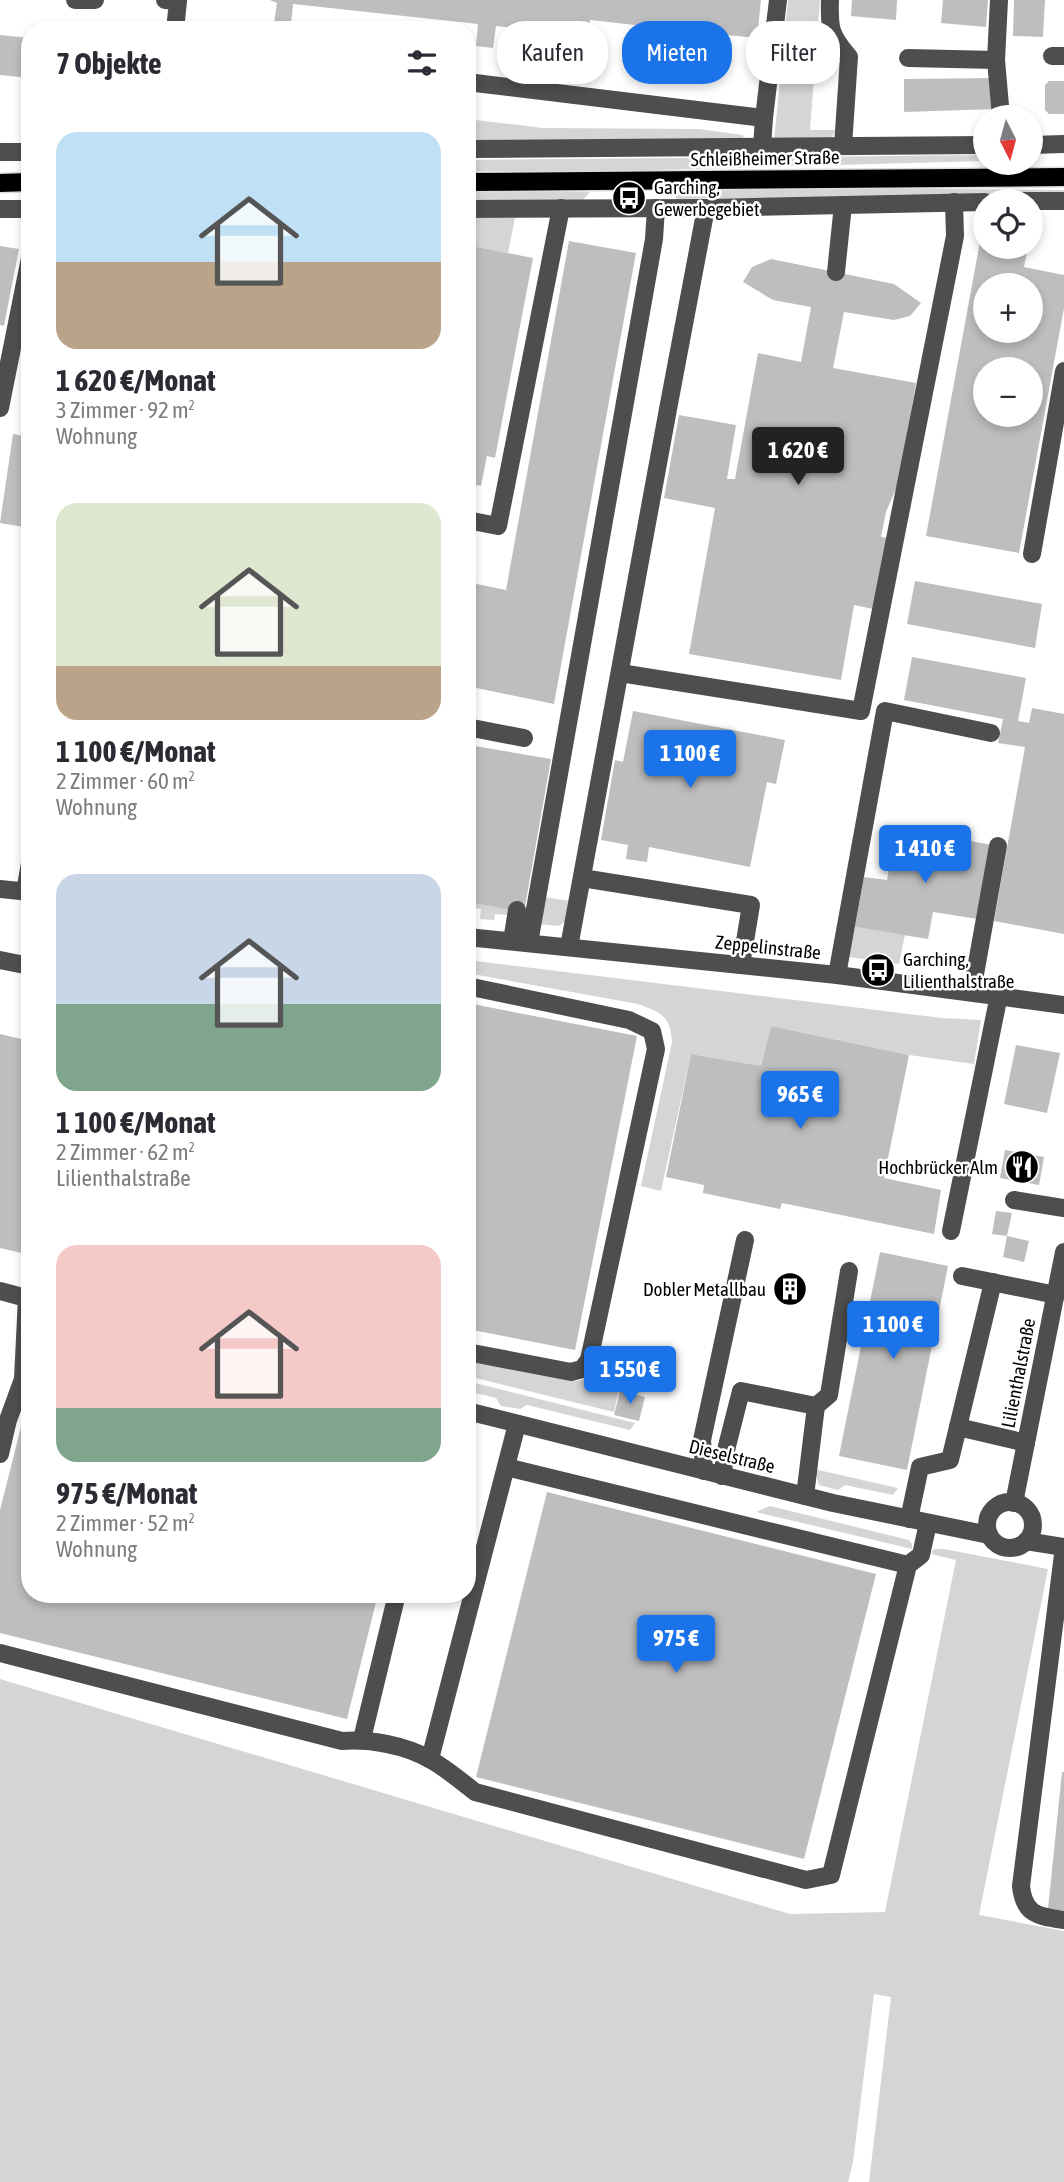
<!DOCTYPE html>
<html lang="de">
<head>
<meta charset="utf-8">
<style>
	body { margin:0; font-family:"Asap Condensed",sans-serif; background:#f2f2f3; color:#2b2b33; height:100vh; display:flex; flex-direction:column; font-size:26px; white-space:nowrap }
	* { box-sizing:border-box; margin:0 }
	p { font-size:23px; color:#7c7c81 }
	.icon { flex:none; width:38px; height:38px; fill:none; stroke:currentColor; stroke-width:2; stroke-linecap:round; stroke-linejoin:round }
	.map { position:relative; flex:1; overflow:hidden }
	.details { position:absolute; left:21px; top:21px; width:455px; height:1582px; display:flex; flex-direction:column; background:#fff; border-radius:28px; box-shadow:0 4px 10px #0003 }
	.details>* { flex:none }
	.top-card { position:absolute; left:497px; top:21px; width:462px; height:63px; display:flex; gap:14px }
	.needle { width:46px; rotate:174deg }
	.controls { position:absolute; left:973px; top:105px; display:grid; gap:14px }
	.controls a { display:grid; place-items:center; width:70px; height:70px; border-radius:50%; background:#fff; box-shadow:0 4px 10px #0003; font-size:35px }
	.price { position:absolute; translate:-50% -60px; padding:0 16px; border-radius:7px; background:#1a73e8; color:#fff; font-size:23px; line-height:46px; filter:drop-shadow(0 2px 4px #0008) }
	.price::after { content:''; position:absolute; left:50%; top:42px; width:21px; height:16px; margin-left:-10px; background:inherit; clip-path:polygon(0 0,100% 0,50% 100%) }
	.price.selected { background:#222; color:#fff }
	ul { padding:0; list-style:none }
	li { display:grid; align-content:center; gap:14px; height:371px; padding:0 35px }
	li span { display:grid; place-items:center; height:217px; border-radius:21px; color:#555 }
	li>.icon { margin-inline-start:auto }
	span .icon { width:126px; height:126px; fill:#fffc; stroke-width:1 }
	li b { font-size:30px }
	h2 { display:flex; justify-content:space-between; align-items:center; height:84px; padding:0 35px; font-size:30px }
	.pill { padding:0 24px; border-radius:28px; background:#fff; box-shadow:0 4px 10px #0003; font-size:24px; line-height:63px }
	.pill.selected { background:#1a73e8; color:#fff }
	.map>svg:first-child { display:block }
</style>
</head>
<body>
<div class="map">
<svg width="1064" height="2182" viewBox="0 0 1064 2182">
	<rect width="100%" height="100%" fill="#fff"/>
	<g fill="#d5d5d5">
		<path d="M788 0H820L810 130H836L831 139 774 140Z"/>
		<path d="M467 119 543 128 699 129 743 135 744 140H467Z"/>
		<path d="M985 155V161L620 171H467V160Z"/>
		<path d="M833 188 1064 190V194L677 199 669 190Z"/>
		<path d="M467 191 590 192 583 200H467Z"/>
		<path d="M467 218H515L508 253 467 245Z"/>
		<path d="M543 897 571 901 567 920 559 926 538 924Z"/>
		<path d="M469 902 510 909 508 915 495 914 494 920 480 919 481 909 468 907Z"/>
		<path d="M855 927 905 935 899 964 849 957Z"/>
		<path d="M467 960 942 1018 981 1020 974 1064 909 1055 771 1026 761 1066 691 1054 661 1191 641 1186 672 1042C670 1015 662 1013 638 1004L467 973Z"/>
		<path d="M607 1356 625 1361 614 1412 467 1376V1360L576 1381C590 1379 604 1371 607 1356Z"/>
		<path d="M467 1381 635 1423 630 1430 527 1405 520 1409 501 1406 496 1398 467 1391Z"/>
		<path d="M814 1469 898 1488 893 1495 845 1485 838 1490 819 1485Z"/>
		<path d="M770 1506 909 1540 912 1544V1549L756 1512Z"/>
		<path d="M934 1549H944L1048 1569 979 1915 1064 1931V2182H869L891 1997 874 1994 853 2162 848 2182H0V1679L790 1914 885 1912 956 1560 931 1554Z"/>
	</g>
	<g fill="#bebebe" fill-rule="evenodd">
		<path d="M270 0H761L757 38 697 32 695 52 678 50 680 30 590 20 588 36 496 26 493 48 476 46 478 24 293 4 291 25 281 24 274 23 277 3Z"/>
		<path d="M852 0H897L896 20 851 16Z"/>
		<path d="M943 0H988L986 27 941 23Z"/>
		<path d="M1014 0H1045L1043 37 1013 36Z"/>
		<path d="M0 35 30 38V78L0 75Z"/>
		<path d="M995 78 996 109 904 112V79Z"/>
		<path d="M1049 81H1064V114H1049L1045 110V85Z"/>
		<path d="M981 236H985V247H1028L1024 267 1064 275V308L1019 553 926 536ZM985 285H1031V331H985ZM985 369H1031V415H985Z"/>
		<path d="M569 241 636 253 554 704 467 686V582L506 590Z"/>
		<path d="M467 245 533 258 495 458 487 456 481 486 467 483Z"/>
		<path d="M0 246 19 249 4 326 0 325Z"/>
		<path d="M771 259 894 284 921 303 910 316 894 320 844 312 833 368 916 383 898 484 886 512 881 537 891 538 878 610 854 605 841 680 689 654 715 508 664 498 679 415 736 425 727 479H735L758 353 801 362 811 307 773 300 743 282 752 267Z"/>
		<path d="M13 434 30 437V528L0 523Z"/>
		<path d="M915 581 1042 604 1035 648 907 624Z"/>
		<path d="M912 657 1026 678 1018 721 1029 723 1032 708 1064 714V934L994 921 1025 747 998 743 1003 719 904 700Z"/>
		<path d="M633 711 785 740 776 784 767 782 750 867 649 847 647 862 626 859 628 845 601 840 615 760 623 762Z"/>
		<path d="M469 745 551 759 524 912 467 902Z"/>
		<path d="M916 831 992 845 978 919 933 912 928 939 855 927 864 877 887 880 894 841 912 846Z"/>
		<path d="M467 1003 637 1036 575 1350 467 1329Z"/>
		<path d="M771 1026 909 1055 884 1178 941 1190 934 1234 782 1203 780 1209 703 1193 704 1185 666 1177 691 1054 761 1066Z"/>
		<path d="M0 1034 30 1041V1255L0 1248Z"/>
		<path d="M1016 1045 1060 1053 1047 1113 1004 1104Z"/>
		<path d="M1005 1150 1044 1157 1039 1185 1000 1178Z"/>
		<path d="M996 1211 1012 1213 1007 1236 1029 1241 1024 1262 1003 1257 1007 1236 992 1234Z"/>
		<path d="M880 1252 948 1266 907 1470 839 1456Z"/>
		<path d="M620 1391 645 1397 639 1421 614 1415Z"/>
		<path d="M24 1415 30 1416V1594H378L347 1719 0 1633V1510Z"/>
		<path d="M547 1492 876 1574 804 1859 476 1777Z"/>
		<path d="M1062 1772H1064V1911L1048 1909Z"/>
	</g>
	<g fill="none" stroke-linecap="round" stroke-linejoin="round">
		<g stroke="#dbdbdb" stroke-width="21">
			<g id="major">
				<path d="M467 182 1064 177"/>
				<path d="M0 183 30 182"/>
			</g>
		</g>
		<g stroke="#4e4e4e" stroke-width="18">
			<path d="M75 0H95"/>
			<path d="M165 0 178 1 175 30"/>
			<path d="M830 0C829 28 830 35 849 57L843 146"/>
			<path d="M999 0 996 60 1001 117"/>
			<path d="M1052 56H1064"/>
			<path d="M908 58 996 60"/>
			<path d="M467 82 764 118 762 147"/>
			<path d="M764 118 778 0"/>
			<path d="M1031 145 1064 144"/>
			<path d="M467 149 985 145"/>
			<path d="M0 152H30"/>
			<path d="M1012 201H1064"/>
			<path d="M0 209H30"/>
			<path d="M467 209 706 208 985 202"/>
			<path d="M836 272 843 205"/>
			<path d="M0 408 30 258"/>
			<path d="M467 520 498 526 561 208"/>
			<path d="M1032 554 1064 371"/>
			<path d="M620 673 861 711 955 236 954 202"/>
			<path d="M467 727 524 738"/>
			<path d="M582 878 751 905 741 965"/>
			<path d="M0 889 30 892"/>
			<path d="M25 892 30 863"/>
			<path d="M467 937 837 975 1064 1005"/>
			<path d="M512 941 517 910"/>
			<path d="M529 943 654 239 656 208"/>
			<path d="M569 947C614 700 659 454 706 208"/>
			<path d="M0 960 30 966"/>
			<path d="M837 975 885 711 991 733"/>
			<path d="M467 986 629 1020 652 1031 656 1049 589 1360 582 1369 571 1372 467 1352"/>
			<path d="M972 991 998 846"/>
			<path d="M1014 1200 1064 1208"/>
			<path d="M951 1231 999 995"/>
			<path d="M962 1276 1056 1295"/>
			<path d="M0 1291 30 1299"/>
			<path d="M27 1298 23 1379 30 1381"/>
			<path d="M816 1406 829 1395 849 1271"/>
			<path d="M467 1411 833 1503 989 1535"/>
			<path d="M958 1427 1026 1443"/>
			<path d="M0 1454 8 1420 23 1379"/>
			<path d="M506 1467 908 1565"/>
			<path d="M704 1471 702 1440 745 1240"/>
			<path d="M722 1476 727 1446 741 1391 816 1406 805 1496"/>
			<circle cx="1010" cy="1525" r="23"/>
			<path d="M1014 1503 1064 1252"/>
			<path d="M909 1519 920 1467 950 1460 993 1282"/>
			<path d="M1026 1541 1064 1547"/>
			<path d="M1064 1547 1021 1886C1024 1915 1038 1916 1064 1920"/>
			<path d="M0 1653 342 1741C370 1739 406 1745 431 1760 447 1769 461 1781 475 1792L806 1880 831 1875 908 1565 921 1555 928 1523"/>
			<path d="M362 1739 397 1594"/>
			<path d="M430 1759 517 1424"/>
		</g>
		<use href="#major" stroke="#000" stroke-width="18"/>
	</g>
	<defs>
		<g id="bus-disc" transform="scale(1.75)"><circle r="9.5" fill="#000" stroke="#fff"/><path d="M-5-6H5V4H4V6H2V4H-2V6H-4V4H-5ZM-3.5-4V0h7V-4ZM-3.5 1.2v1.5H-2V1.2ZM2 1.2v1.5H3.5V1.2Z" fill="#fff"/></g>
		<g id="restaurant-disc" transform="scale(1.75)"><circle r="9.5" fill="#000" stroke="#fff"/><path d="M-5-6h1v4h1v-4h1v4h1v-4h1v5L-1.5 .5V6h-2V.5L-5-1ZM5-6V6H3V1.5H1.5Q1.5-4 5-6Z" fill="#fff"/></g>
		<g id="building-disc" transform="scale(1.75)"><circle r="9.5" fill="#000" stroke="#fff"/><path d="M-4-6H4V6H1V3H-1V6H-4ZM-2.5-4.3h1.7v1.8h-1.7ZM.8-4.3h1.7v1.8H.8ZM-2.5-1h1.7V.8h-1.7ZM.8-1h1.7V.8H.8Z" fill="#fff"/></g>
	</defs>
	<g fill-rule="evenodd">
		<use href="#bus-disc" x="629" y="198"/>
		<use href="#bus-disc" x="878" y="970"/>
		<use href="#restaurant-disc" x="1022" y="1167"/>
		<use href="#building-disc" x="790" y="1289"/>
	</g>
	<g text-anchor="middle" dominant-baseline="central" stroke-width="5" stroke-linejoin="round" paint-order="stroke">
		<g font-size="19" fill="#000" stroke="#fff">
			<text transform="translate(765 158) rotate(-1)">Schleißheimer Straße</text>
			<text transform="translate(768 947) rotate(6)">Zeppelinstraße</text>
			<text transform="translate(1018 1373) rotate(-79)">Lilienthalstraße</text>
			<text transform="translate(732 1456) rotate(14)">Dieselstraße</text>
		</g>
		<g font-size="19" fill="#000" stroke="#fff" text-anchor="start">
			<text x="654" y="187">Garching,<tspan x="654" dy="22">Gewerbegebiet</tspan></text>
			<text x="903" y="959">Garching,<tspan x="903" dy="22">Lilienthalstraße</tspan></text>
			<text x="998" y="1167" text-anchor="end">Hochbrücker Alm</text>
			<text x="766" y="1289" text-anchor="end">Dobler Metallbau</text>
		</g>
	</g>
</svg>
<div class="controls">
<a><svg class="needle" viewBox="-14 -14 28 28"><path d="M0-13l5 13h-10z" fill="#e53935"/><path d="M0 13l5-13h-10z" fill="#7c7c81"/></svg></a>
<a><svg class="icon" aria-label="locate" viewBox="0 0 24 24"><circle cx="12" cy="12" r="6"/><path d="M12 2v4M12 18v4M2 12h4M18 12h4"/></svg></a>
<a>+</a>
<a>−</a>
</div>
<b class="price selected" style="left:798px;top:487px">1 620 €</b>
<b class="price" style="left:690px;top:790px">1 100 €</b>
<b class="price" style="left:925px;top:885px">1 410 €</b>
<b class="price" style="left:800px;top:1131px">965 €</b>
<b class="price" style="left:893px;top:1361px">1 100 €</b>
<b class="price" style="left:630px;top:1406px">1 550 €</b>
<b class="price" style="left:676px;top:1675px">975 €</b>
<div class="top-card">
<a class="pill">Kaufen</a>
<a class="pill selected">Mieten</a>
<a class="pill">Filter</a>
</div>
<section class="details">
<h2>7 Objekte<svg class="icon" aria-label="filters" viewBox="0 0 24 24"><path d="M4 7h16M4 17h16"/><circle cx="9" cy="7" r="2"/><circle cx="15" cy="17" r="2"/></svg></h2>
<ul>
<li><span style="background:linear-gradient(#bfe0f5 60%,#b9a48a 0)"><svg class="icon" aria-label="home" viewBox="0 0 24 24"><path d="M3 11l9-7 9 7M6 9v11h12V9"/></svg></span><div><b>1 620 €/Monat</b><p>3 Zimmer · 92 m²</p><p>Wohnung</p></div></li>
<li><span style="background:linear-gradient(#dfe7d0 75%,#b9a48a 0)"><svg class="icon" aria-label="home" viewBox="0 0 24 24"><path d="M3 11l9-7 9 7M6 9v11h12V9"/></svg></span><div><b>1 100 €/Monat</b><p>2 Zimmer · 60 m²</p><p>Wohnung</p></div></li>
<li><span style="background:linear-gradient(#c9d6e8 60%,#7fa58c 0)"><svg class="icon" aria-label="home" viewBox="0 0 24 24"><path d="M3 11l9-7 9 7M6 9v11h12V9"/></svg></span><div><b>1 100 €/Monat</b><p>2 Zimmer · 62 m²</p><p>Lilienthalstraße</p></div></li>
<li><span style="background:linear-gradient(#f6c9c9 75%,#7fa58c 0)"><svg class="icon" aria-label="home" viewBox="0 0 24 24"><path d="M3 11l9-7 9 7M6 9v11h12V9"/></svg></span><div><b>975 €/Monat</b><p>2 Zimmer · 52 m²</p><p>Wohnung</p></div></li>
</ul>
</section>
</div>
</body>
</html>
